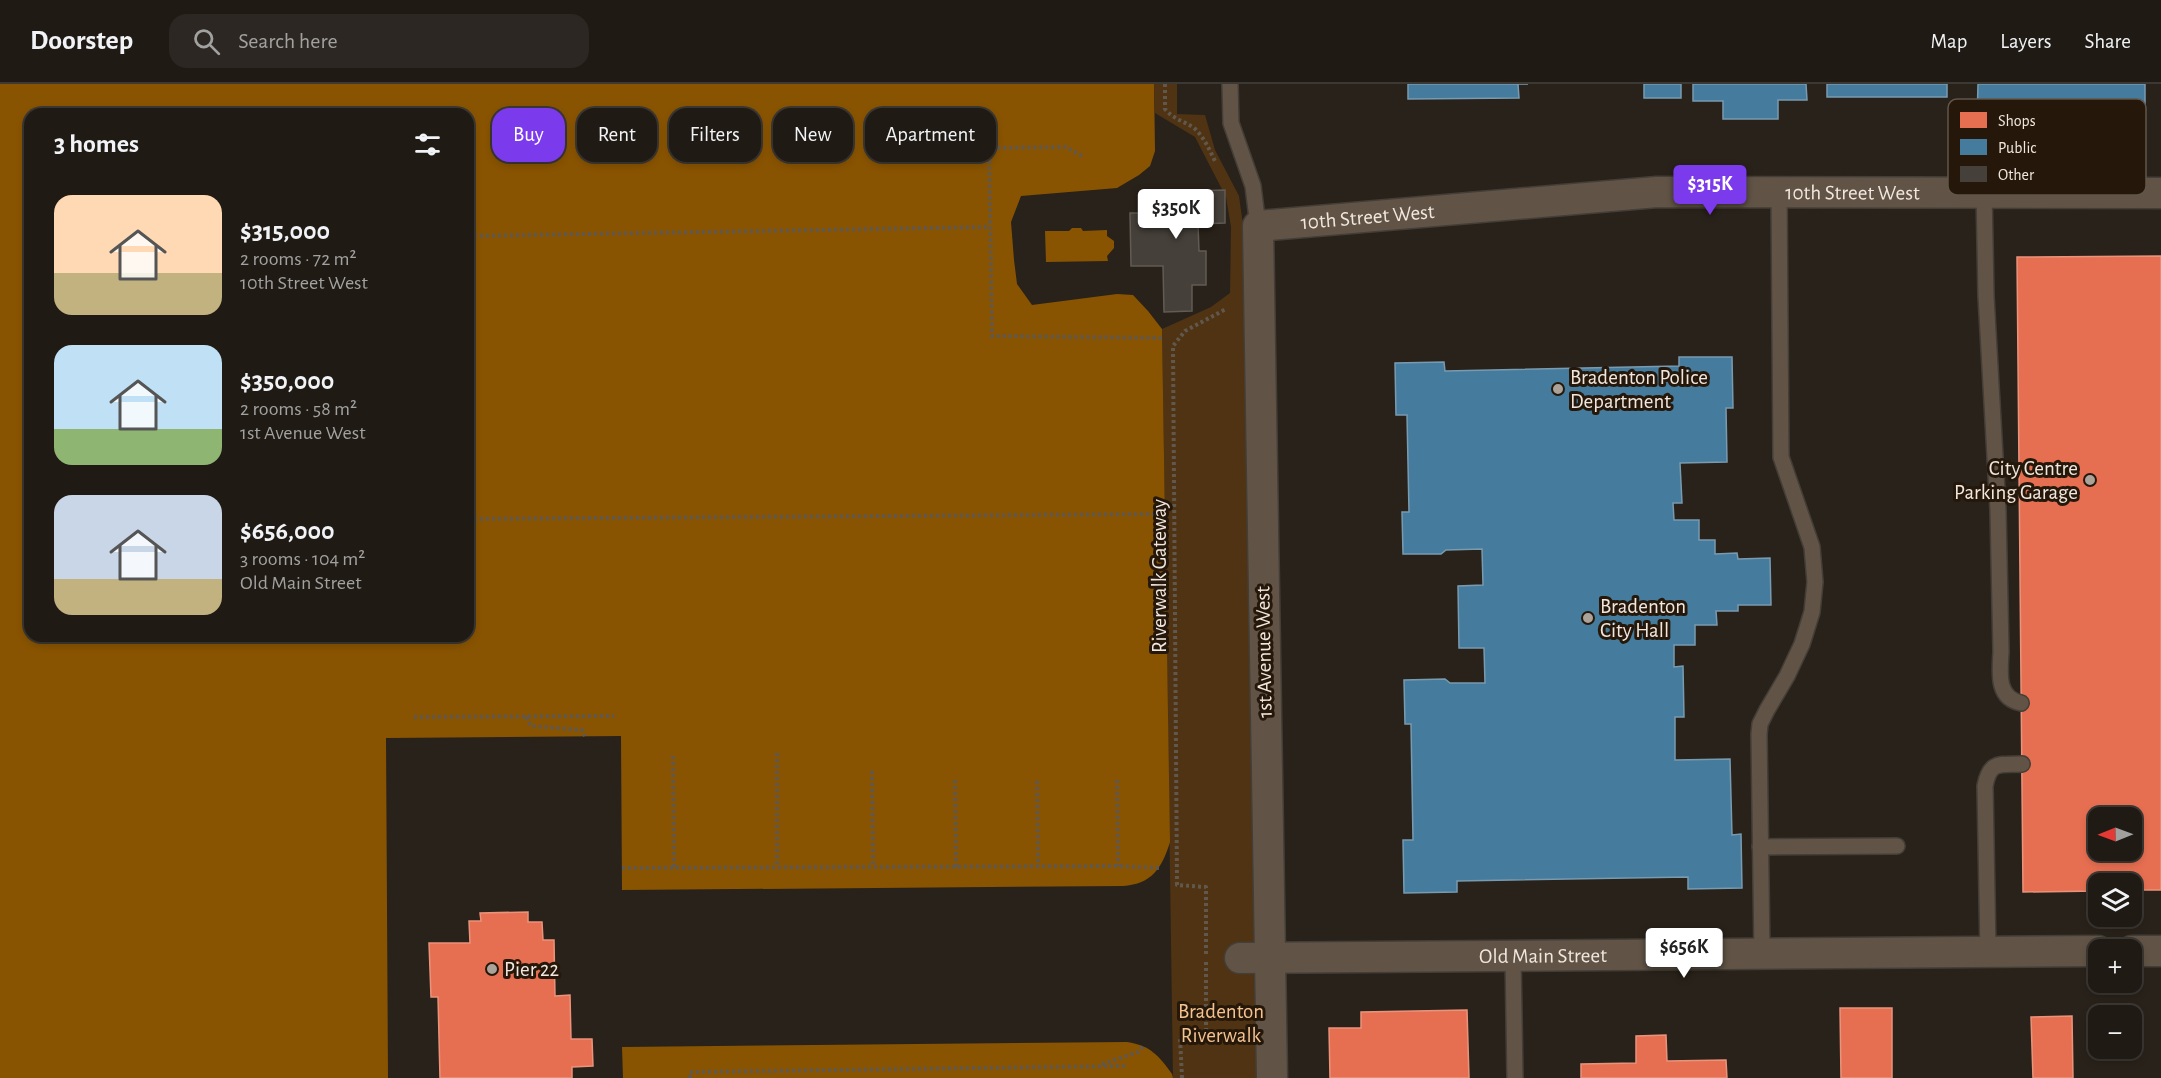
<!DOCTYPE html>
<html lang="en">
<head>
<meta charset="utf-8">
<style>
	body { margin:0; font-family:"Alegreya Sans",sans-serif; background:#2c2722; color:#f1f3f6; height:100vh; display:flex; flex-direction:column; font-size:22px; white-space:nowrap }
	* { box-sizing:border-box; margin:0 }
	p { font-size:20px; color:#a1a1a0 }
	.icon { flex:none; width:33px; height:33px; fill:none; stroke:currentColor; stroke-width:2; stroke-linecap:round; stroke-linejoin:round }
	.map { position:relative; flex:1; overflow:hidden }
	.drawer { position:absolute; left:24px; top:24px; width:450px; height:534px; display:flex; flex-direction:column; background:#1f1a14; border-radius:18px; box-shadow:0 3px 9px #0003,0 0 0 2px #3c3834 }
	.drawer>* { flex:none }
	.top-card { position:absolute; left:492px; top:24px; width:570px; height:54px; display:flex; gap:12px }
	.needle { width:39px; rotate:269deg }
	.controls { position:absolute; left:2088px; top:723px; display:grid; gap:12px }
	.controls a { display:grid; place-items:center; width:54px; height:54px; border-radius:12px; background:#1f1a14; box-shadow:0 3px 9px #0003,0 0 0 2px #3c3834; font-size:30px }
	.price { position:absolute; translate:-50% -51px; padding:0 14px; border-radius:6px; background:#fff; color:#222; font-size:20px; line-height:39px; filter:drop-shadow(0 2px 3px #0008) }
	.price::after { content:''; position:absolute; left:50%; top:36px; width:18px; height:14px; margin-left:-9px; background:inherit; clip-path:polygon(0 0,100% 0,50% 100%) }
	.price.current { background:#7c3aed; color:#fff }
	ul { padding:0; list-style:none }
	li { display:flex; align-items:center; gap:18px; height:150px; padding:0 30px }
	li span { display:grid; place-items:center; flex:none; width:168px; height:120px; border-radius:18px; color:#555 }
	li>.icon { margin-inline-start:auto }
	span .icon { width:72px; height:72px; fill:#fffc; stroke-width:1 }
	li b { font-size:26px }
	h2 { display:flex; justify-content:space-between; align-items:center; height:72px; padding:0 30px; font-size:26px }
	.tag { padding:0 21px; border-radius:18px; background:#1f1a14; box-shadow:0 3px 9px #0003,0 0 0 2px #3c3834; font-size:21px; line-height:54px }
	.tag.current { background:#7c3aed; color:#fff }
	header { display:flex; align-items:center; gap:36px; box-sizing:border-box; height:84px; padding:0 30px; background:#1f1a14; border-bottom:2px solid #3c3834 }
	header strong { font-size:28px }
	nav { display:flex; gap:33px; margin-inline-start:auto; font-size:21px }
	.search { width:420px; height:54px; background:#2c2722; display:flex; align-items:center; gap:15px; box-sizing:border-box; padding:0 21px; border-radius:18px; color:#a1a1a0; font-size:22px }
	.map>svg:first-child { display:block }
</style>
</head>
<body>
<header>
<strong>Doorstep</strong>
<div class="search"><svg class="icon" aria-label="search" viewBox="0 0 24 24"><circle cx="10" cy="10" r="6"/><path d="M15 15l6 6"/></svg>Search here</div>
<nav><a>Map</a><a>Layers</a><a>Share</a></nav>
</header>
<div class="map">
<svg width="2161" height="994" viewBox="0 0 2161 994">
	<rect width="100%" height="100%" fill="#29221a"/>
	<path fill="#4f3312" d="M1154 0H1177V30L1205 31 1215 66 1239 112 1244 148 1271 994H1173L1162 245 1211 223 1230 209 1231 143 1226 113 1195 53 1155 29Z"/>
	<g fill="#895402" fill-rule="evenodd">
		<path d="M0 0H1154L1155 67 1150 82 1139 91 1117 104 1021 112 1011 138 1014 176 1017 200 1032 221 1117 210 1133 211 1148 227 1162 245 1170 758C1162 784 1152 800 1123 802L622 806 621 652 386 654 388 994H0ZM30 30H468V552H30Z"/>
		<path d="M1072 144H1081L1083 147 1107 146V152L1114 157V164L1107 172 1108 177 1046 178 1045 147H1069Z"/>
		<path d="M1127 958C1151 962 1158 971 1172 990L1173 994H623L622 963Z"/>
	</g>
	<g fill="#e76f51" stroke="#ea937b" stroke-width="1.5" fill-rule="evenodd">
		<path d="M2161 172V806H2132V800H2098V807L2023 808 2017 173ZM2098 734H2132V766H2098Z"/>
		<path d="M528 828V838H542L543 856H554L555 912 570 911 571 955H592L593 982 572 983V994H440L438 913H431L429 859H470L469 837H481L480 829Z"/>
		<path d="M1840 924H1892V994H1841Z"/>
		<path d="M1467 926 1469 994H1330L1329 944H1361V928Z"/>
		<path d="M2072 932 2073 994H2033L2031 933Z"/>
		<path d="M1666 951 1667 977 1726 976 1727 994H1581V980L1636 979V952Z"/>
	</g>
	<g fill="#457b9d" stroke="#799bb0" stroke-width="1.5">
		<path d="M1408 0H1528H1518L1519 14 1408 15Z"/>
		<rect x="1644" y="0" width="37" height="14"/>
		<path d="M1693 0H1806L1807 16H1778V35H1723V17H1693Z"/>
		<rect x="1827" y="0" width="120" height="13"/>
		<path d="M1978 0H2145V33L2038 32V39H2024L2025 45 1993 44V38H1977Z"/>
		<path d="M1679 273H1732L1733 324H1726L1727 378 1680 379 1682 419H1673L1674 436H1699V456H1715V470L1737 469 1738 475 1770 474 1771 521H1738V527H1716L1717 541H1695V561H1674V583L1683 582 1684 633H1675V676L1730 675 1732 751 1741 750 1742 804 1688 805V793L1457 797V808L1404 809 1403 756H1413L1411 640H1405L1404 596 1445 595 1450 599H1485L1484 564H1459L1458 502 1483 501 1482 465 1446 466 1441 470H1403L1402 428H1409L1407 331H1396L1395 279 1444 278 1445 287 1679 282Z"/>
	</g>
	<path fill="#46403a" stroke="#625b54" stroke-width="1.5" d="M1225 106V139L1198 140 1199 167H1206V201H1192V227L1164 228 1163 182H1131L1130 129H1148V108Z"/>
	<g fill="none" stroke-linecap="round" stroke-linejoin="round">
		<g stroke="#433e37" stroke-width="18">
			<g id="service">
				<path d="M1230 0 1231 39 1253 102 1258 142"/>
				<path d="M1984 107 1986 212 1998 426 2001 568C2000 588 1996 614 2021 619"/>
				<path d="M1760 763 1897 762"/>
				<path d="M1988 868 1985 702C1990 676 2000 681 2022 680"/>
				<path d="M1762 870 1759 650 1760 640 1767 626 1787 592 1802 560 1812 528 1815 498 1812 463 1781 373 1779 108"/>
				<path d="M1513 872 1515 994"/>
			</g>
		</g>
		<g stroke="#433e37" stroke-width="33">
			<g id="minor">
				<path d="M2132 867H2161"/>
				<path id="s1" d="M1240 874 2098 867"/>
				<path id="s2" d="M1272 994 1258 142 1657 108 2161 109"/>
			</g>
		</g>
		<g stroke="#61584d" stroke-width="4" stroke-dasharray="3 3" stroke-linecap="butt">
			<path d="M1165 0V25C1173 35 1184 37 1194 44 1204 53 1209 65 1215 77"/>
			<path d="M1082 72 1066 63 989 64 992 252 1162 254"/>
			<path d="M468 152 990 143"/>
			<path d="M468 435 1164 430"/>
			<path d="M414 633 614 632"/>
			<path d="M526 633 531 642 582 646 585 652"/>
			<path d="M777 669V783"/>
			<path d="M673 672 674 784"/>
			<path d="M872 687 873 783"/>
			<path d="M955 696 956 783"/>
			<path d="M1117 696 1118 782"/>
			<path d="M1037 697 1038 782"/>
			<path d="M622 784 1118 782 1159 784"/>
			<path d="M1206 870V803L1177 801 1173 262 1185 247 1226 225"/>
			<path d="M1102 980 1138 968 1144 961"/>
			<path d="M690 994V988L1125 982"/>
			<path d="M1182 994 1180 954 1206 953V878"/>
		</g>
		<use href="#service" stroke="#615446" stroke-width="15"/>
		<use href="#minor" stroke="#615446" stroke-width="30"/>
	</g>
	<g fill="#aba299" stroke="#25180a" stroke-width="2">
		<circle cx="1558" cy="305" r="6"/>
		<circle cx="2090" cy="396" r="6"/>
		<circle cx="1588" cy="534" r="6"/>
		<circle cx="492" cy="885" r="6"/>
	</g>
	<g text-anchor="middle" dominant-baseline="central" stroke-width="6" stroke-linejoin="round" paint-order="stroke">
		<g font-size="21" fill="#f1e7de" stroke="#25180a">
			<text stroke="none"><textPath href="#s2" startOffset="1448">10th Street West</textPath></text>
			<text stroke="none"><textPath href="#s2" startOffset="962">10th Street West</textPath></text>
			<text transform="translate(1159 492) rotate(-90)">Riverwalk Gateway</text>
			<text transform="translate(1264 568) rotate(-91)">1st Avenue West</text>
			<text stroke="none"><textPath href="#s1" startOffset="303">Old Main Street</textPath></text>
		</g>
		<g font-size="21" fill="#f1e7de" stroke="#25180a" text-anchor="start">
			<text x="1570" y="293">Bradenton Police<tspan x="1570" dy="24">Department</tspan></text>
			<text x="2078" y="384" text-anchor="end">City Centre<tspan x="2078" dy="24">Parking Garage</tspan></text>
			<text x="1600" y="522">Bradenton<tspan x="1600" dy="24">City Hall</tspan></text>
			<text x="504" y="885">Pier 22</text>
		</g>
		<g font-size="21" fill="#f5c390" stroke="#25180a">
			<text x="1221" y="927">Bradenton<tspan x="1221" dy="24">Riverwalk</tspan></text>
		</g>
	</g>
	<rect x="1948" y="15" width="198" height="96" rx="9" fill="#25180a" stroke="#62564a" stroke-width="1.5"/>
	<rect x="1960" y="28" width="27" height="16" fill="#e76f51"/>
	<rect x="1960" y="55" width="27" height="16" fill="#457b9d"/>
	<rect x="1960" y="82" width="27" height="16" fill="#46403a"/>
	<g font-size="16" fill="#f1e7de">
		<text x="1998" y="42">Shops</text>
		<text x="1998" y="69">Public</text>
		<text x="1998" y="96">Other</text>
	</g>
</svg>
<div class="controls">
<a><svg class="needle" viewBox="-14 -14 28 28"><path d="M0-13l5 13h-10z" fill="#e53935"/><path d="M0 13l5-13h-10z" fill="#a1a1a0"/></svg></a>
<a><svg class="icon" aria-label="layers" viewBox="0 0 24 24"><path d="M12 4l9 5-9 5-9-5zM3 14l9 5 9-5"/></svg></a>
<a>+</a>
<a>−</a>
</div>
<b class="price current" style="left:1710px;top:132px">$315K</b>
<b class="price" style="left:1176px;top:156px">$350K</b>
<b class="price" style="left:1684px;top:895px">$656K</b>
<div class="top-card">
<a class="tag current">Buy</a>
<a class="tag">Rent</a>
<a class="tag">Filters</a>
<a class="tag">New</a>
<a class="tag">Apartment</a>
</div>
<section class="drawer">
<h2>3 homes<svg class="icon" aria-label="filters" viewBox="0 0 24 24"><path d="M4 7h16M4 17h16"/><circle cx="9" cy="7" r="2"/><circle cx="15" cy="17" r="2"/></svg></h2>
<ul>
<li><span style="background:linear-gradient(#ffd9b3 65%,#c2b280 0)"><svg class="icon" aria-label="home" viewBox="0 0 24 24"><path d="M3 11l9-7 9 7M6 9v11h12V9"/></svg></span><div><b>$315,000</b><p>2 rooms · 72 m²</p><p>10th Street West</p></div></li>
<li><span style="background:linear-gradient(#bfe0f5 70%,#8fb573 0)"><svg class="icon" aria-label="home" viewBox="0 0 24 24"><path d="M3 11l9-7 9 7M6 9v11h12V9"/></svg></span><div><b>$350,000</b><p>2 rooms · 58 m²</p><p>1st Avenue West</p></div></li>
<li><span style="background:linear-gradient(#c9d6e8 70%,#c2b280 0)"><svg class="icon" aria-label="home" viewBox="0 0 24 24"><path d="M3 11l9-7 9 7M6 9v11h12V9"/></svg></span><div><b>$656,000</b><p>3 rooms · 104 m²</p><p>Old Main Street</p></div></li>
</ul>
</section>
</div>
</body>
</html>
